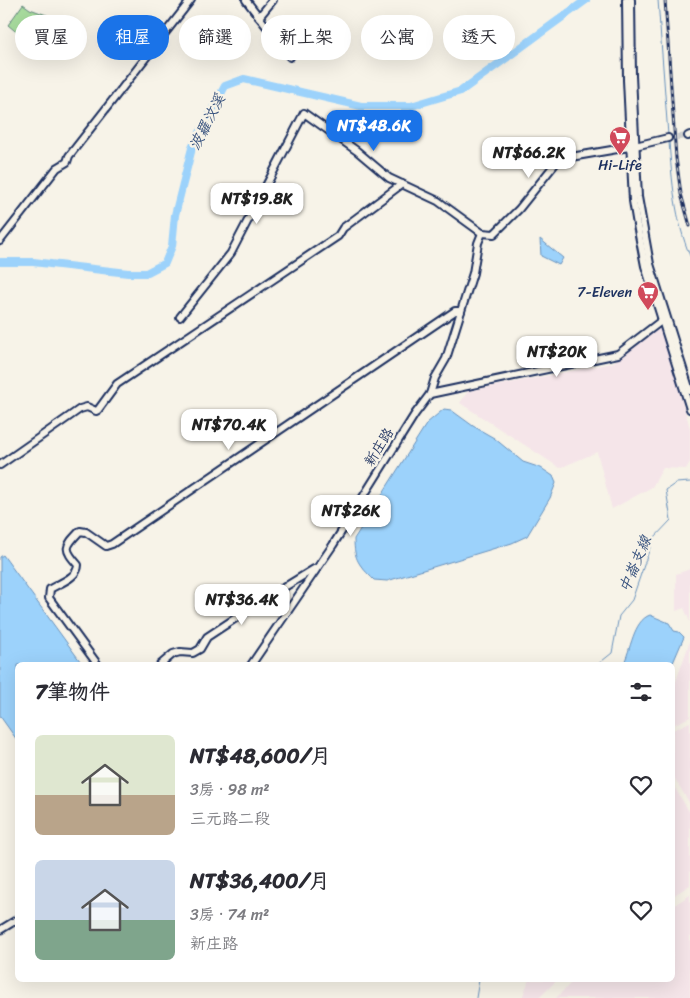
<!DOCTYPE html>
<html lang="zh-TW">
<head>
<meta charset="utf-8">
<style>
	body { margin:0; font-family:Sriracha,"LXGW WenKai TC",sans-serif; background:#f2f2f3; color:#2b2b33; height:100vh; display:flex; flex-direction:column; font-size:19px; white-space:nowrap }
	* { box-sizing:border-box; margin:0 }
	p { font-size:16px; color:#7c7c81 }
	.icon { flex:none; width:28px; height:28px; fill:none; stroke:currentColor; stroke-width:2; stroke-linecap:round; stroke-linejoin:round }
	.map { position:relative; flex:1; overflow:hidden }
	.side { position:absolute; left:15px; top:662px; width:660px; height:320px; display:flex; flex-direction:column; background:#fff; border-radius:8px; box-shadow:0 5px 20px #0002 }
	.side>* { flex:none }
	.hud { position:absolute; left:15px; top:15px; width:660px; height:45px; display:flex; gap:10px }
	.price { position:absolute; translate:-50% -42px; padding:0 11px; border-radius:10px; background:#fff; color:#222; font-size:16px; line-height:32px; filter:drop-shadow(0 1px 2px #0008) }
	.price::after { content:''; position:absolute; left:50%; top:30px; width:15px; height:11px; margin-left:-8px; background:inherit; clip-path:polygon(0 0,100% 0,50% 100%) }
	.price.active { background:#1a73e8; color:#fff }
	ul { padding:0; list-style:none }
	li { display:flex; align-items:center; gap:15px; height:125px; padding:0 20px }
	li span { display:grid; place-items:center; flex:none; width:140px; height:100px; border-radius:8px; color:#555 }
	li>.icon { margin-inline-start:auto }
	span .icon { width:60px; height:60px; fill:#fffc; stroke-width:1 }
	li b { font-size:21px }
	h2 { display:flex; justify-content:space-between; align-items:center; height:60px; padding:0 20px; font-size:21px }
	.pill { padding:0 18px; border-radius:22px; background:#fff; box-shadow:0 5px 20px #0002; font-size:18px; line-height:45px }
	.pill.active { background:#1a73e8; color:#fff }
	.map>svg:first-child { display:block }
</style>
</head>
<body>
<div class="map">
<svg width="690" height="998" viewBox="0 0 690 998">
	<rect width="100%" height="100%" fill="#f7f3e8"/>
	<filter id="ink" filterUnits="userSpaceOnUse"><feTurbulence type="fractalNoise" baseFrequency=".02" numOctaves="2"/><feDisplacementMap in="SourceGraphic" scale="10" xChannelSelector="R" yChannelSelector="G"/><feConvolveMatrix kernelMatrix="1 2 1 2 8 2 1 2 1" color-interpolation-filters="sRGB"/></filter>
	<g filter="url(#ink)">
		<g fill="#f5e5e9">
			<path d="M661 327 690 428V462L686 469 663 468 652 487 612 509 597 452 560 468 460 403 468 391 612 363Z"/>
			<path d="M690 569V622L684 608 676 611V574Z"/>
			<path d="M690 641V717L673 725V690Z"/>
			<path d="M690 722V804L672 774 673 730Z"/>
			<path d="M672 783 690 813V885L673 896Z"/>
			<path d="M690 895V998H556L574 980H672L673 906Z"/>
			<path d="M529 980H557L539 998H522Z"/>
		</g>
		<path fill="#a8dc9e" stroke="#62867e" d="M23 4 30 9 52 17 48 26 55 33 50 36 47 32 34 39 27 41 8 25Z"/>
		<g fill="#9cd2fb" stroke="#6891bc">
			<path d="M540 239 563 258 559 265 541 256Z"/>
			<path d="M444 409 451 410 473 426 494 438 523 462 541 468 553 476 556 483 550 498 527 536 512 543 387 581 374 580C359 565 354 560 354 539L427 423Z"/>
			<path d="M3 555 83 665H18L17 740 0 716V557Z"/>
			<path d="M650 615 669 623 674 631 679 632 684 637 672 665H623C631 650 633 621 650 615Z"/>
		</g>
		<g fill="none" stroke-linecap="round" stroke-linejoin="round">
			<g stroke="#6891bc" stroke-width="1">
				<path d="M658 0 668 135"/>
				<path d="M669 142C672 180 675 220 690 256"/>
				<path d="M597 665 612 653 619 616 632 600 653 539 671 520 666 490 676 483 690 482"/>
				<path d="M476 998 479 980"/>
			</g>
			<path stroke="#9cd2fb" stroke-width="8" d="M0 262H33L128 273H146L165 263 172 246 175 215 192 148 225 86 244 79 361 106H411L461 91 586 0"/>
			<path stroke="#cbcccc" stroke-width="6" stroke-dasharray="6 3" stroke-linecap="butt" d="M668 138 688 136"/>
			<g stroke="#1b2f5e" stroke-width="10">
				<g id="minor">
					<path d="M246 0 290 57"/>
					<path d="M626 0 627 80 633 201 637 225 645 266 690 409"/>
					<path d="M631 0 632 76 638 197 650 264 690 391"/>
					<path d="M259 17 273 0"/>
					<path d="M688 136 690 135"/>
					<path d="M0 241 57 168 67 162 69 156 191 0"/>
					<path d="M180 317 231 253 304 113 357 151 389 178 438 201 482 233 494 234 519 209 559 159 635 146 668 138"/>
					<path d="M430 394 618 354 665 318"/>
					<path d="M0 465 80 409 87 407 96 411 98 410 117 384 338 236 343 228 402 184"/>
					<path d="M98 665 49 598 50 589C60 583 78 577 78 565 63 548 65 547 80 531L86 532 106 546 112 544 455 311H461"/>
					<path d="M160 665 173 654 180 652 193 653 200 649 207 637 257 604 314 569"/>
					<path d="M251 665 333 545 415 414 430 394 435 378 446 359 473 273 478 243 482 233"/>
					<path d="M0 930 18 919"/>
				</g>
			</g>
			<use href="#minor" stroke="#f7f3e8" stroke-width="6"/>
			<g stroke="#1b2f5e" stroke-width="3">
				<path id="rail" d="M665 0 676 158 681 194 690 226"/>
			</g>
			<use href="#rail" stroke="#f7f3e8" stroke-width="1" stroke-dasharray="4" stroke-linecap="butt"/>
		</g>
	</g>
	<defs>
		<g id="supermarket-pin" transform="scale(1.125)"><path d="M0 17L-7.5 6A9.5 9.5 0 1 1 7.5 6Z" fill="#d1495b" stroke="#f7f3e8"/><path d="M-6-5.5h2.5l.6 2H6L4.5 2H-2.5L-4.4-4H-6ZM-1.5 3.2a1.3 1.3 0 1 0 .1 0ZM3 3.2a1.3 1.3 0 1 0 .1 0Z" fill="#fff"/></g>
	</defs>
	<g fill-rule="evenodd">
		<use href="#supermarket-pin" x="620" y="137"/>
		<use href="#supermarket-pin" x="648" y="292"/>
	</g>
	<g text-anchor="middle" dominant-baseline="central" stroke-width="5" stroke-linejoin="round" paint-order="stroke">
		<g font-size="14" fill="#1b2f5e" stroke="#f7f3e8">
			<text x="620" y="165">Hi-Life</text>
			<text x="632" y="292" text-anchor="end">7-Eleven</text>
		</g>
		<g font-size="14" fill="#1b2f5e" stroke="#f7f3e8">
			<text transform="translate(379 447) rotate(-58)">新庄路</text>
		</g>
		<g font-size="15" font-style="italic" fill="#35507d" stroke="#f7f3e8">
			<text transform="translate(207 122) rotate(-63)">波羅汶溪</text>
			<text transform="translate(635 564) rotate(-67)">中崙支線</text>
		</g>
	</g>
</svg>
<b class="price active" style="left:374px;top:152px">NT$48.6K</b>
<b class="price" style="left:529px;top:179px">NT$66.2K</b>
<b class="price" style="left:257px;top:225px">NT$19.8K</b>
<b class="price" style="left:557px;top:378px">NT$20K</b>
<b class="price" style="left:229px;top:451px">NT$70.4K</b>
<b class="price" style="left:351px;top:537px">NT$26K</b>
<b class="price" style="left:242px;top:626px">NT$36.4K</b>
<div class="hud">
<a class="pill">買屋</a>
<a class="pill active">租屋</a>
<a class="pill">篩選</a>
<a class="pill">新上架</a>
<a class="pill">公寓</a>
<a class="pill">透天</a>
</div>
<section class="side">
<h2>7筆物件<svg class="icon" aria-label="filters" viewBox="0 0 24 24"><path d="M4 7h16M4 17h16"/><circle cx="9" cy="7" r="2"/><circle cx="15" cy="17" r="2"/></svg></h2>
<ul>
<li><span style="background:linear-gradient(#dfe7d0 60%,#b9a48a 0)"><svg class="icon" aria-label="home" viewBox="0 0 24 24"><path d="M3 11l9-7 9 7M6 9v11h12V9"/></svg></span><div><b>NT$48,600/月</b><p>3房 · 98 m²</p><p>三元路二段</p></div><svg class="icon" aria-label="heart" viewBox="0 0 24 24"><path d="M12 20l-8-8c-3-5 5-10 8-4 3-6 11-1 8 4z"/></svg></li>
<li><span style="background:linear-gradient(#c9d6e8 60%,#7fa58c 0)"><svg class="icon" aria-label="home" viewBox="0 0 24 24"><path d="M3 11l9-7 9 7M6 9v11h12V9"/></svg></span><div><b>NT$36,400/月</b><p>3房 · 74 m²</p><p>新庄路</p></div><svg class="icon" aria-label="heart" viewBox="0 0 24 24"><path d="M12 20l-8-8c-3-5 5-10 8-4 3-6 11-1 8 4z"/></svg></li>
</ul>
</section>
</div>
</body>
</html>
